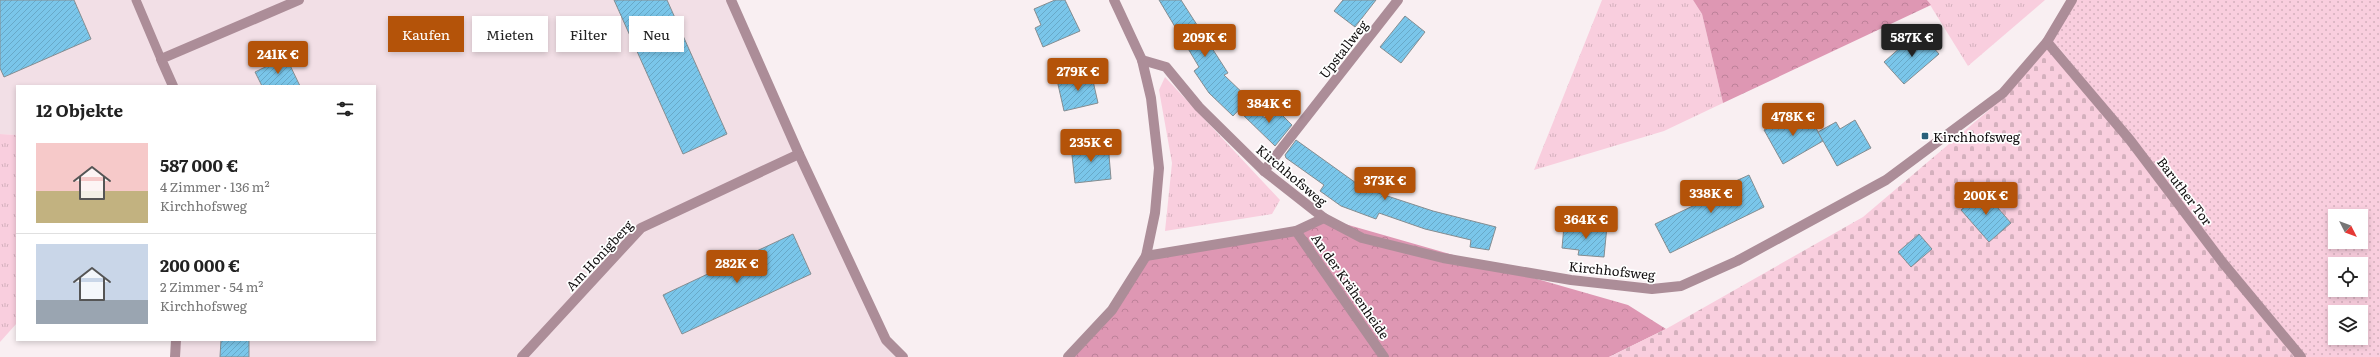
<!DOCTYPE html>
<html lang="de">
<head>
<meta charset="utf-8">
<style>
	body { margin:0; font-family:Literata,serif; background:#f6f6f6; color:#222; height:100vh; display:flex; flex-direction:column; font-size:15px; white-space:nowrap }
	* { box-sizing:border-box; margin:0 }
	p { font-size:13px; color:#767676 }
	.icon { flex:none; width:22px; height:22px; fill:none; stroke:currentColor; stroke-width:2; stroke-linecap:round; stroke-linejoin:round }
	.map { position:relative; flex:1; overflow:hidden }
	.drawer { position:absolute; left:16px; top:85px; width:360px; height:256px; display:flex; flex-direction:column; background:#fff; border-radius:0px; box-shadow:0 2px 6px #0003 }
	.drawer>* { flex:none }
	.hud { position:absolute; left:388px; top:16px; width:380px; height:36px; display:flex; gap:8px }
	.needle { width:26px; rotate:132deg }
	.fabs { position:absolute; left:2328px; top:209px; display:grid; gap:8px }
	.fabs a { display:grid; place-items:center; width:40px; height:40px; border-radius:0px; background:#fff; box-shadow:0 2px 6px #0003; font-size:20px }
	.price { position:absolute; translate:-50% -34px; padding:0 9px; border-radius:4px; background:#b45309; color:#fff; font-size:13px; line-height:26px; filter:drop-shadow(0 1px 2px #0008) }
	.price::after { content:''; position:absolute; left:50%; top:24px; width:12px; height:9px; margin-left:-6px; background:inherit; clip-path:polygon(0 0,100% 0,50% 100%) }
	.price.selected { background:#222; color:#fff }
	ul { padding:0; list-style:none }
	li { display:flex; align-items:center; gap:12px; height:100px; padding:0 20px }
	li+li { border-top:1px solid #e0e0e0 }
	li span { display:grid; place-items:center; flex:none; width:112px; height:80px; border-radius:0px; color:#555 }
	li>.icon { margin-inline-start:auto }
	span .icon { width:48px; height:48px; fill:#fffc; stroke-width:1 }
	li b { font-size:17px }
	h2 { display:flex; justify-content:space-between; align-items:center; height:48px; padding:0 20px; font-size:17px }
	.chip { padding:0 14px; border-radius:0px; background:#fff; box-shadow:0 2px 6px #0003; font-size:14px; line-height:36px }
	.chip.selected { background:#b45309; color:#fff }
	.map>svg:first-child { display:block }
</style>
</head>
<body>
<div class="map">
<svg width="2380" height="357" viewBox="0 0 2380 357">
	<defs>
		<pattern id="grass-tufts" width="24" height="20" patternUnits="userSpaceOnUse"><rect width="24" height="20" fill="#f9cede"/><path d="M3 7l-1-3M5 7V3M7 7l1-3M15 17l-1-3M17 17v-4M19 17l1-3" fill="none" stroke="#d4b0bd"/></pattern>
		<pattern id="forest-crowns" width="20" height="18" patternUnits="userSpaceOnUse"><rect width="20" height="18" fill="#de97b3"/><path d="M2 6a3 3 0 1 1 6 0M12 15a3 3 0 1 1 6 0" fill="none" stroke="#bd8199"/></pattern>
		<pattern id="cemetery-stones" width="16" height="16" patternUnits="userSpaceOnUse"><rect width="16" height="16" fill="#f9cede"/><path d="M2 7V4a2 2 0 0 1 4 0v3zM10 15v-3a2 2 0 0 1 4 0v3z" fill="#d4b0bd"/></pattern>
		<pattern id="garden-dots" width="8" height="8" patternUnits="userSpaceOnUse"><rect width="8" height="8" fill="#f9cede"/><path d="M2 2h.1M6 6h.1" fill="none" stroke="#d4b0bd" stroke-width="1.8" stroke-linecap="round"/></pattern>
		<pattern id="building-hatch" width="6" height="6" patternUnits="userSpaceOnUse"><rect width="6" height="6" fill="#7ac6ea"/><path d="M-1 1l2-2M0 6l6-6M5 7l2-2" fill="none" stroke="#68a9c8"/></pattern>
	</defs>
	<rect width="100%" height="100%" fill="#f9eff2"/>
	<path fill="#f2dfe6" d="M0 0H731L886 340 903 357H175L176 340H375V86H17V135L0 134Z"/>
	<g fill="url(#grass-tufts)">
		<path d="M1602 0H1693L1702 14 1723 103 1664 131 1534 170Z"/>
		<path d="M1927 0H2045L1968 66Z"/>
		<path d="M1165 77 1280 200 1272 214 1165 231 1172 163 1159 90Z"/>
		<path d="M0 134 17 135V323L0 342Z"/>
	</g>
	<g fill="url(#forest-crowns)">
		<path d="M1693 0H1927L1931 5 1723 103 1702 14Z"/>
		<path d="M1324 218 1628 305 1666 329 1609 357H1068L1112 310 1146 256 1296 231Z"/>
	</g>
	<path fill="url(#cemetery-stones)" d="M2053 39 2294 357H1609L1666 329 1863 217 1989 110Z"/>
	<path fill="url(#garden-dots)" fill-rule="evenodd" d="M2076 0H2380V357H2294L2053 39ZM2335 216H2361V242H2335ZM2335 264H2361V290H2335ZM2335 312H2361V338H2335Z"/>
	<g fill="url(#building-hatch)" stroke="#858d91">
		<path d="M0 0H74L91 39 4 77 0 68Z"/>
		<path d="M614 0H667L727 134 683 154Z"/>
		<path d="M1055 0H1065L1080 31 1043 47 1035 28 1041 25 1034 9Z"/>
		<path d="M1159 0H1181L1228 73 1224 75 1249 99 1233 116 1209 93 1194 71 1199 67Z"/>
		<path d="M1343 0H1376L1355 27 1334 11Z"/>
		<path d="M1405 16 1425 32 1401 63 1380 47Z"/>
		<path d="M1919 31 1939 54 1904 84 1884 62Z"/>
		<path d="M286 57 300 86H262L255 72Z"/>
		<path d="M1091 72 1098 103 1064 111 1057 80Z"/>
		<path d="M1249 106 1265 118 1275 108 1292 125 1275 146 1242 114Z"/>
		<path d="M1796 112 1803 124 1811 119 1823 141 1783 164 1764 130Z"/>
		<path d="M1855 120 1871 148 1837 166 1818 132 1836 122 1840 129Z"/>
		<path d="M1296 140 1363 188 1433 211 1496 227 1489 250 1470 247 1471 240 1425 229 1379 213 1376 219 1341 206 1320 191 1324 185 1286 158 1285 155Z"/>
		<path d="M1108 143 1111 179 1075 183 1071 146Z"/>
		<path d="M1749 175 1764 207 1670 253 1655 224 1718 194 1716 190Z"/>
		<path d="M1983 191 2011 223 1989 242 1961 210Z"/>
		<path d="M1581 223 1607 226 1604 257 1578 255 1579 250 1562 248 1564 226 1581 228Z"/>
		<path d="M793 234 811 274 682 334 663 295Z"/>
		<path d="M1919 234 1932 249 1911 267 1898 252Z"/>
		<path d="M221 340H249V357H220Z"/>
	</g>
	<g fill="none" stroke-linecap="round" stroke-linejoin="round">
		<path stroke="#ac8d98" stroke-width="9" d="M136 0 161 59"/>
		<g stroke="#ac8d98" stroke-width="10">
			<path d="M731 0 799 154 886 340 903 357"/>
			<path d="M2047 42 2130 140 2223 263 2301 357"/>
			<path d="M1142 60 1166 67 1199 107 1264 171 1324 218 1362 238 1443 258 1571 280 1652 289 1681 286 1737 261 1886 180 2003 93 2047 42 2072 0"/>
			<path d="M173 86 161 59 299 0"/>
			<path d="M1264 171 1398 0"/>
			<path d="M1296 231 1384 357"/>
			<path d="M1146 256 1296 231 1324 218"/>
			<path d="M175 357 176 340"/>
			<path d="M522 357 641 228 799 154"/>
		</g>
		<path stroke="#ac8d98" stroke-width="10" d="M1068 357 1112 310 1146 256 1155 213 1159 168 1151 98 1142 60 1114 0"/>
	</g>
	<rect fill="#29627c" stroke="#fff" stroke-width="1.5" x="1921" y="132" width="8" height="8" rx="2"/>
	<g text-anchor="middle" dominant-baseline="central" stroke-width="3.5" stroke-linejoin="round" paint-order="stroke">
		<g font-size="13" fill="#110e0f" stroke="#fff">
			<text transform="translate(1343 49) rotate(-52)">Upstallweg</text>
			<text transform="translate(1292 175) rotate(40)">Kirchhofsweg</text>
			<text transform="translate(2185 191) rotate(53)">Baruther Tor</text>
			<text transform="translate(599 255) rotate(-47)">Am Honigberg</text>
			<text transform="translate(1612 270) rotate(6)">Kirchhofsweg</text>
			<text transform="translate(1351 286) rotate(55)">An der Krähenheide</text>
		</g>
		<g font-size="13" fill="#110e0f" stroke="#fff" text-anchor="start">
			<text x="1933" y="136">Kirchhofsweg</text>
		</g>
	</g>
</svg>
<div class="fabs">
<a><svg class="needle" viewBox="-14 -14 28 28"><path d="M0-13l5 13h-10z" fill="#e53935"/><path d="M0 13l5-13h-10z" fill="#767676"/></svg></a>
<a><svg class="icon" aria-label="locate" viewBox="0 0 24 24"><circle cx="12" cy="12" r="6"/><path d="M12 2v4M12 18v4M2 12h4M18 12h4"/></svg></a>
<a><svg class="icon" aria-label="layers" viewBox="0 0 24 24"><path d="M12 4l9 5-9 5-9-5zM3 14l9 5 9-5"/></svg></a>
</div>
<b class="price" style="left:1205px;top:58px">209K €</b>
<b class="price selected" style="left:1912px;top:58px">587K €</b>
<b class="price" style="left:278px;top:75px">241K €</b>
<b class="price" style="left:1078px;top:92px">279K €</b>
<b class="price" style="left:1269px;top:124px">384K €</b>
<b class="price" style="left:1793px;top:137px">478K €</b>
<b class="price" style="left:1091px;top:163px">235K €</b>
<b class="price" style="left:1385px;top:201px">373K €</b>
<b class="price" style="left:1711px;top:214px">338K €</b>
<b class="price" style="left:1986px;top:216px">200K €</b>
<b class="price" style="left:1586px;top:240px">364K €</b>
<b class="price" style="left:737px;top:284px">282K €</b>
<div class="hud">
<a class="chip selected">Kaufen</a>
<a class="chip">Mieten</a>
<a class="chip">Filter</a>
<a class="chip">Neu</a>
</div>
<section class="drawer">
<h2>12 Objekte<svg class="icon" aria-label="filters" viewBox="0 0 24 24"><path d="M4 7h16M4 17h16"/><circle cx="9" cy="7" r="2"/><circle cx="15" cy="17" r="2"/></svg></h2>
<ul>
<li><span style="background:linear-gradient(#f6c9c9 60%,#c2b280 0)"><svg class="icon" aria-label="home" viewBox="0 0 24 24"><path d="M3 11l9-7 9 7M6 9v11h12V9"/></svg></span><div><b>587 000 €</b><p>4 Zimmer · 136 m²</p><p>Kirchhofsweg</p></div></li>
<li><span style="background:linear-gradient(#c9d6e8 70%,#9aa5b1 0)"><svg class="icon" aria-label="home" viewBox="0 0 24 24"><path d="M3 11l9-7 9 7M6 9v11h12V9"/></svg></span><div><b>200 000 €</b><p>2 Zimmer · 54 m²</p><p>Kirchhofsweg</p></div></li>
</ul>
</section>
</div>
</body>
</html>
